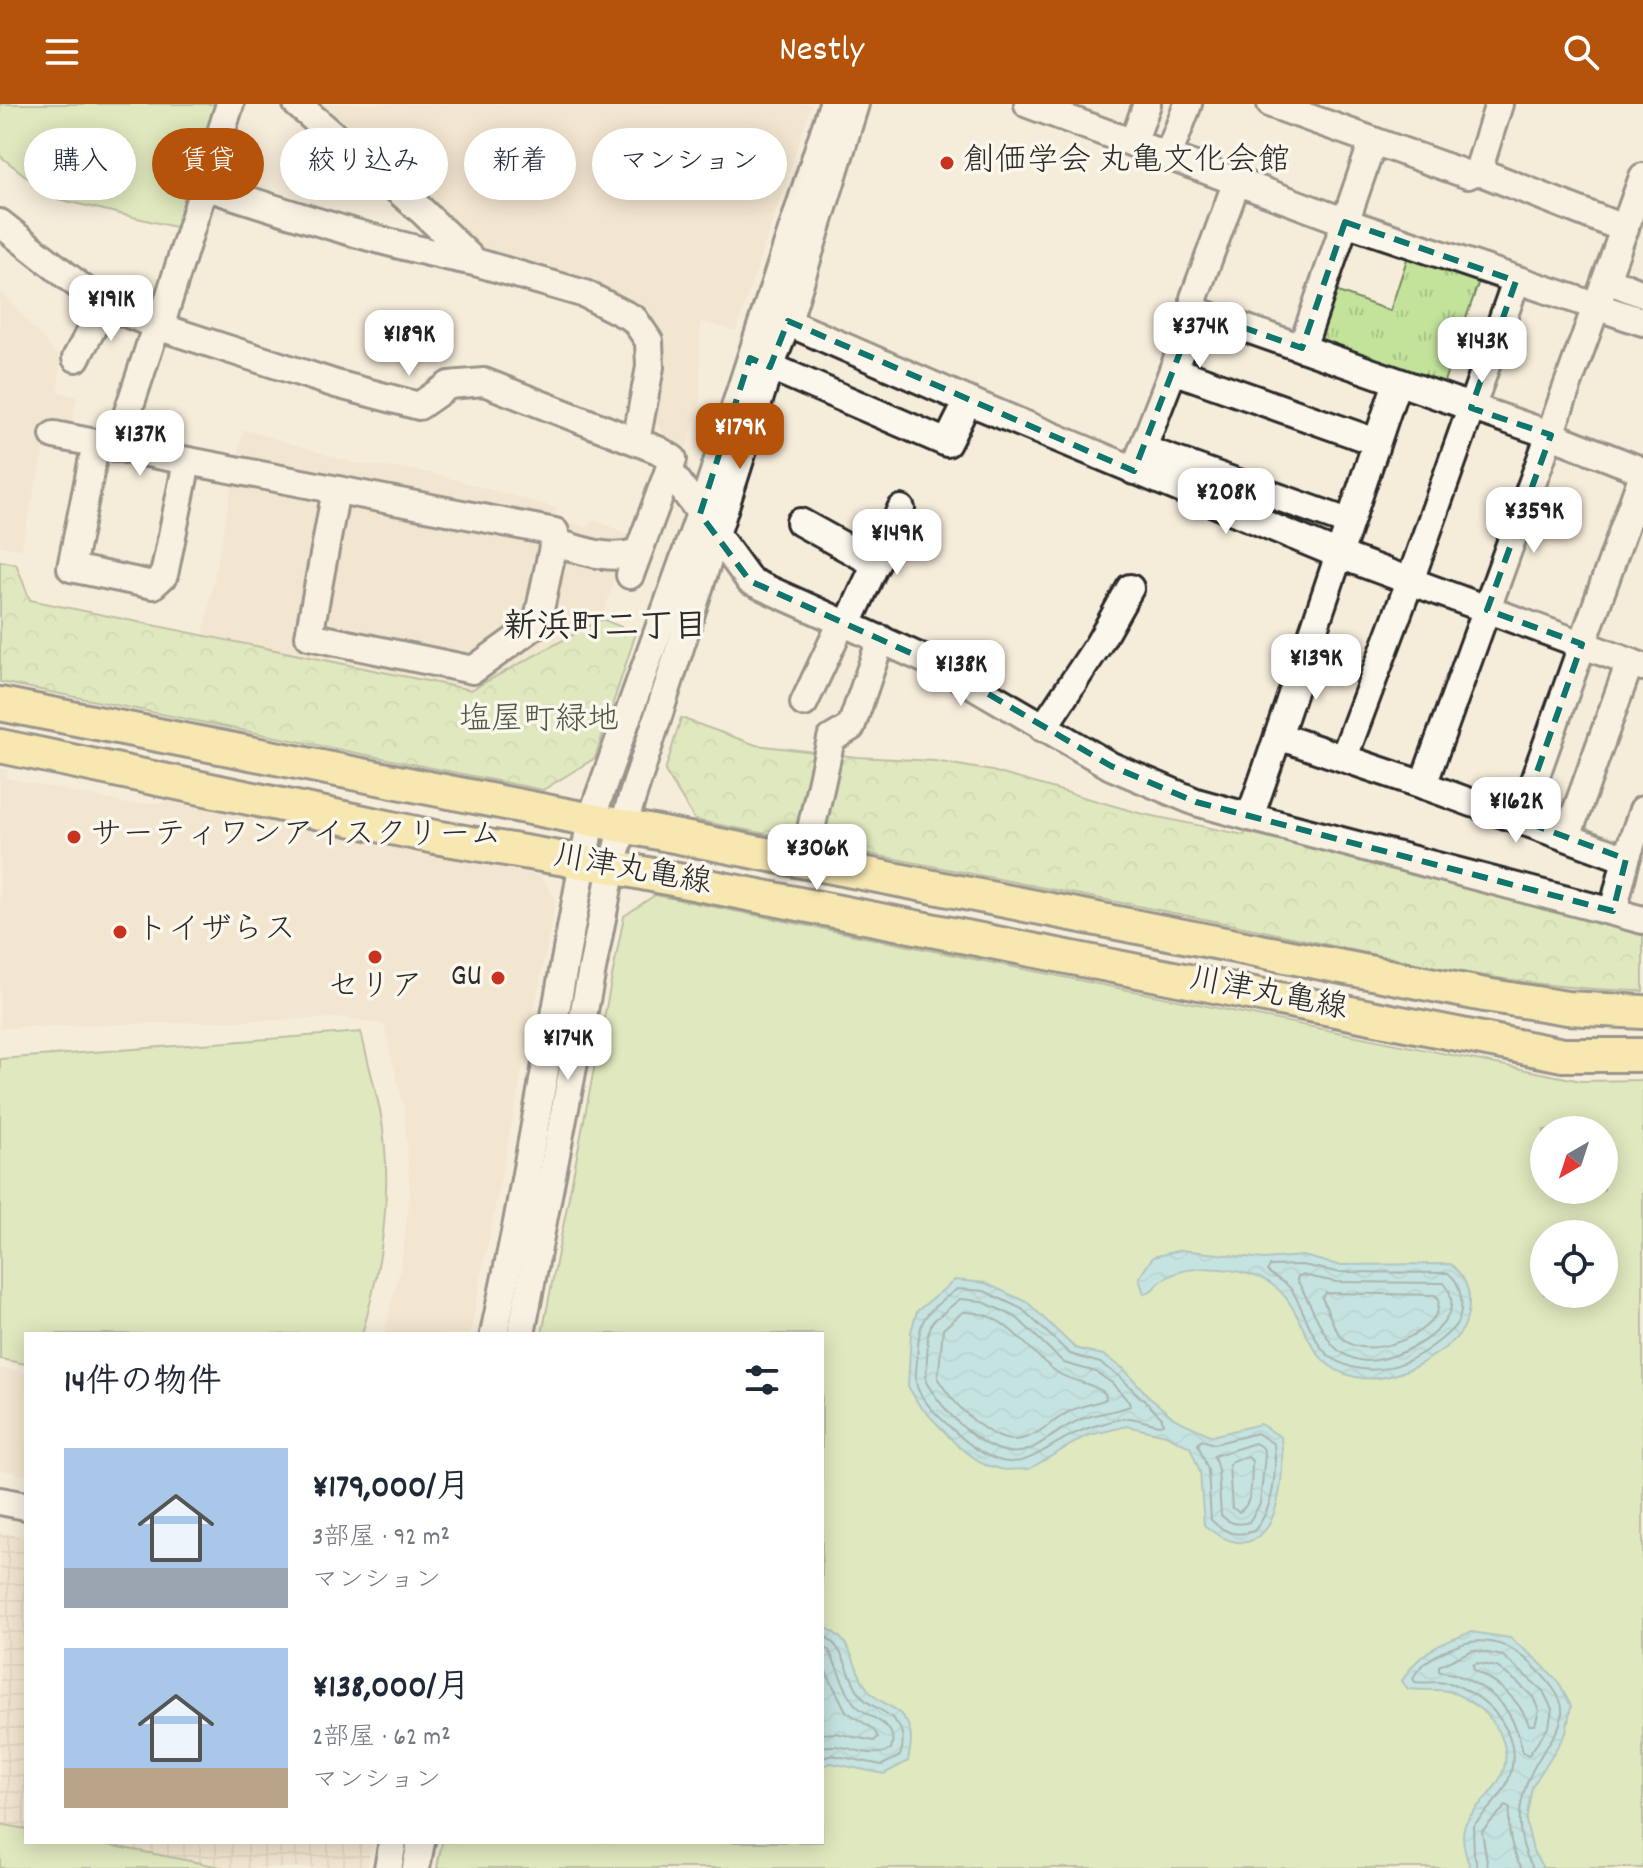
<!DOCTYPE html>
<html lang="ja">
<head>
<meta charset="utf-8">
<style>
	body { margin:0; font-family:Dekko,"Klee One",sans-serif; background:#f2f2f3; color:#1f2937; height:100vh; display:flex; flex-direction:column; font-size:30px; white-space:nowrap }
	* { box-sizing:border-box; margin:0 }
	p { font-size:26px; color:#747a83 }
	.icon { flex:none; width:44px; height:44px; fill:none; stroke:currentColor; stroke-width:2; stroke-linecap:round; stroke-linejoin:round }
	.map { position:relative; flex:1; overflow:hidden }
	.details { position:absolute; left:24px; top:1228px; width:800px; height:512px; display:flex; flex-direction:column; background:#fff; border-radius:0px; box-shadow:0 4px 20px #0003 }
	.details>* { flex:none }
	.top-card { position:absolute; left:24px; top:24px; width:800px; height:72px; display:flex; gap:16px }
	.needle { width:52px; rotate:219deg }
	.controls { position:absolute; left:1530px; top:1012px; display:grid; gap:16px }
	.controls a { display:grid; place-items:center; width:88px; height:88px; border-radius:50%; background:#fff; box-shadow:0 4px 20px #0003; font-size:40px }
	.price { position:absolute; translate:-50% -68px; padding:0 18px; border-radius:16px; background:#fff; color:#222; font-size:26px; line-height:52px; filter:drop-shadow(0 2px 4px #0008) }
	.price::after { content:''; position:absolute; left:50%; top:48px; width:24px; height:18px; margin-left:-12px; background:inherit; clip-path:polygon(0 0,100% 0,50% 100%) }
	.price.active { background:#b45309; color:#fff }
	ul { padding:0; list-style:none }
	li { display:flex; align-items:center; gap:24px; height:200px; padding:0 40px }
	li span { display:grid; place-items:center; flex:none; width:224px; height:160px; border-radius:0px; color:#555 }
	li>.icon { margin-inline-start:auto }
	span .icon { width:96px; height:96px; fill:#fffc; stroke-width:1 }
	li b { font-size:34px }
	h2 { display:flex; justify-content:space-between; align-items:center; height:96px; padding:0 40px; font-size:34px }
	.tag { padding:0 28px; border-radius:36px; background:#fff; box-shadow:0 4px 20px #0003; font-size:28px; line-height:72px }
	.tag.active { background:#b45309; color:#fff }
	header { display:flex; justify-content:space-between; align-items:center; height:104px; padding:0 40px; background:#b45309; color:#fff; font-size:36px; font-weight:600 }
	.map>svg:first-child { display:block }
</style>
</head>
<body>
<header><svg class="icon" aria-label="menu" viewBox="0 0 24 24"><path d="M4 6h16M4 12h16M4 18h16"/></svg>Nestly<svg class="icon" aria-label="search" viewBox="0 0 24 24"><circle cx="10" cy="10" r="6"/><path d="M15 15l6 6"/></svg></header>
<div class="map">
<svg width="1643" height="1764" viewBox="0 0 1643 1764">
	<defs>
		<pattern id="industrial-grid" width="8" height="8" patternUnits="userSpaceOnUse" patternTransform="scale(2)"><rect width="8" height="8" fill="#efdec4"/><path d="M0 4h8M4 0v8" fill="none" stroke="#cdbfa9"/></pattern>
		<pattern id="forest-crowns" width="20" height="18" patternUnits="userSpaceOnUse" patternTransform="scale(2)"><rect width="20" height="18" fill="#c3e39b"/><path d="M2 6a3 3 0 1 1 6 0M12 15a3 3 0 1 1 6 0" fill="none" stroke="#a8c386"/></pattern>
		<pattern id="park-tufts" width="24" height="20" patternUnits="userSpaceOnUse" patternTransform="scale(2)"><rect width="24" height="20" fill="#c3e39b"/><path d="M3 7l-1-3M5 7V3M7 7l1-3M15 17l-1-3M17 17v-4M19 17l1-3" fill="none" stroke="#a8c386"/></pattern>
		<pattern id="water-waves" width="16" height="10" patternUnits="userSpaceOnUse" patternTransform="scale(2)"><rect width="16" height="10" fill="#8ad8e9"/><path d="M0 5q4-4 8 0t8 0" fill="none" stroke="#77bac8"/></pattern>
	</defs>
	<rect width="100%" height="100%" fill="#f6ecda"/>
	<filter id="ink" filterUnits="userSpaceOnUse"><feTurbulence type="fractalNoise" baseFrequency=".0125" numOctaves="2"/><feDisplacementMap in="SourceGraphic" scale="16" xChannelSelector="R" yChannelSelector="G"/><feConvolveMatrix kernelMatrix="1 2 1 2 8 2 1 2 1" color-interpolation-filters="sRGB"/></filter>
	<g filter="url(#ink)">
		<g fill="#efdec4">
			<path d="M307 0H812L736 227 700 218V301L687 343 669 337 654 316 656 232 486 153Z"/>
			<path d="M0 186 61 255 58 287 77 293 71 321 50 318 21 446 0 442Z"/>
			<path d="M243 325 354 359 428 368 557 404 555 413 587 424 592 415 629 430 602 515 471 586 203 532Z"/>
			<path d="M0 665 8 666 7 674 129 700 174 698 540 771 556 796 470 1230H384L401 1161 410 1089 404 1005 384 921 344 914 0 924Z"/>
			<path d="M0 1264 26 1269V1371L0 1366Z"/>
		</g>
		<g fill="url(#industrial-grid)">
			<path d="M0 1428 26 1434V1725L0 1720Z"/>
			<path d="M93 1738H372L367 1764H226Z"/>
		</g>
		<g fill="#c3e39b" stroke="#778763" stroke-width="2" fill-rule="evenodd">
			<path d="M0 0H218L179 124 54 94 0 52Z"/>
			<path d="M655 791 1581 977 1643 976V1764H437L442 1738H822V1230H542L624 812ZM1544 1026H1604V1086H1544ZM1544 1130H1604V1190H1544Z"/>
			<path d="M361 928C367 954 374 980 380 1006 394 1080 383 1158 362 1230H26V1260L0 1255V955Z"/>
			<path d="M0 1720 26 1725V1738H93L226 1764H0Z"/>
		</g>
		<g fill="url(#forest-crowns)" stroke="#778763" stroke-width="2">
			<path d="M0 457 16 460 30 496 471 586 602 515 636 529 595 654 543 686 0 578Z"/>
			<path d="M681 614 756 641 857 653 935 657 992 667 1139 709 1244 731 1246 728 1541 798 1603 819 1643 827V887C1512 886 1382 851 1254 825 1068 788 882 752 695 716L665 667Z"/>
		</g>
		<path fill="url(#park-tufts)" stroke="#778763" stroke-width="2" d="M1408 152 1479 177 1442 283 1318 239 1317 232 1333 186 1390 207Z"/>
		<g fill="url(#water-waves)" stroke="#64939d" stroke-width="2">
			<path d="M1181 1146 1264 1155 1303 1152 1338 1161 1450 1160C1470 1175 1473 1197 1465 1220 1460 1236 1434 1252 1420 1260 1401 1270 1378 1278 1356 1273 1295 1261 1311 1193 1258 1173 1231 1163 1187 1159 1163 1176 1155 1181 1153 1188 1144 1190L1139 1174 1153 1153Z"/>
			<path d="M955 1176 985 1179 1027 1198 1075 1244 1103 1251 1124 1265 1150 1294 1175 1315 1212 1332 1260 1320 1281 1333C1287 1384 1273 1477 1204 1421L1200 1368 1190 1343 1166 1331 1127 1322 1086 1332 1029 1365 1005 1366 985 1361 959 1343 919 1301 908 1282 911 1228 917 1207Z"/>
			<path d="M822 1522C858 1538 849 1561 869 1587 877 1599 898 1601 907 1619 914 1631 910 1645 908 1657L884 1670 831 1659 822 1662Z"/>
			<path d="M1471 1528 1510 1534 1537 1556 1557 1576 1571 1602 1566 1629 1532 1683 1526 1717 1533 1747 1543 1764H1471C1465 1752 1459 1729 1467 1717 1475 1703 1489 1693 1498 1678 1521 1639 1486 1601 1451 1588 1439 1584 1421 1587 1408 1585L1402 1577C1419 1547 1440 1540 1471 1528Z"/>
		</g>
		<g fill="none" stroke-linecap="round" stroke-linejoin="round">
			<g stroke="#517077" stroke-width="2">
				<path d="M1302 1161 1337 1168 1448 1169C1462 1179 1465 1204 1457 1219 1453 1227 1441 1235 1434 1241 1404 1264 1366 1276 1332 1254 1314 1243 1304 1204 1291 1185 1285 1177 1274 1174 1267 1167L1270 1162Z"/>
				<path d="M1302 1171 1336 1178 1444 1179C1475 1218 1400 1257 1367 1257 1357 1257 1346 1252 1338 1246 1325 1237 1307 1192 1297 1176L1298 1172Z"/>
				<path d="M957 1185 984 1187 1022 1205 1070 1250 1100 1259 1119 1272 1162 1314 1163 1320 1159 1321C1149 1319 1139 1315 1129 1314 1121 1314 1112 1317 1105 1319 1032 1336 1025 1396 949 1322 938 1312 918 1294 916 1278 915 1271 917 1262 917 1254 920 1211 923 1211 957 1185Z"/>
				<path d="M1326 1189 1435 1191 1439 1195C1438 1199 1439 1204 1437 1208 1426 1233 1371 1254 1347 1238 1334 1229 1329 1208 1322 1194Z"/>
				<path d="M960 1195 981 1197 1016 1213 1064 1259 1096 1268 1112 1279 1129 1298 1130 1302C1115 1308 1097 1309 1082 1315 1062 1322 1047 1338 1028 1346 990 1360 943 1307 926 1278L928 1231 932 1218Z"/>
				<path d="M963 1208C1006 1206 1026 1247 1058 1269 1072 1278 1088 1277 1105 1289L1106 1295C1095 1300 1082 1301 1070 1307 1055 1315 1039 1331 1021 1335 992 1343 951 1297 938 1275L943 1225Z"/>
				<path d="M1257 1329 1274 1340C1277 1369 1274 1405 1254 1427 1236 1433 1225 1429 1211 1416L1208 1366 1198 1340 1202 1336 1214 1340Z"/>
				<path d="M1255 1339 1263 1344 1265 1351 1260 1400 1249 1418C1237 1422 1229 1419 1221 1411L1218 1366 1214 1352Z"/>
				<path d="M1248 1353 1252 1357C1251 1373 1254 1400 1239 1408L1232 1404 1229 1361 1232 1357Z"/>
				<path d="M822 1531C848 1544 846 1574 863 1594 873 1605 888 1606 898 1621 905 1631 903 1642 900 1652L882 1661 832 1651 822 1654"/>
				<path d="M822 1542 829 1546C837 1563 844 1584 854 1599 867 1616 900 1617 891 1645 870 1658 845 1637 822 1643"/>
				<path d="M1473 1546 1503 1552 1543 1587 1552 1605 1549 1622 1529 1651 1523 1649C1515 1607 1496 1587 1457 1571 1451 1569 1444 1569 1439 1567V1562Z"/>
				<path d="M1477 1559 1497 1563 1517 1578 1533 1593 1539 1607 1535 1621H1529C1519 1594 1498 1579 1474 1566L1473 1561Z"/>
				<path d="M822 1560 846 1607 873 1625 878 1633 874 1637 835 1629 822 1630"/>
				<path d="M1478 1764 1474 1751 1473 1722C1485 1708 1501 1694 1508 1677 1525 1632 1493 1596 1453 1580 1441 1576 1428 1580 1415 1578L1413 1574C1421 1558 1440 1548 1457 1542 1472 1536 1489 1536 1505 1542 1523 1548 1560 1585 1562 1604 1564 1622 1551 1635 1543 1648 1519 1685 1510 1725 1533 1764"/>
				<path d="M1488 1764 1482 1727 1506 1702 1510 1705C1507 1724 1511 1747 1522 1764"/>
			</g>
			<g stroke="#2b2b2b" stroke-width="32">
				<g id="minor">
					<path d="M297 0 421 106 475 158 585 190 634 215 649 237 650 263 636 337"/>
					<path d="M1028 0 1354 121 1643 218"/>
					<path d="M1271 0 1468 71 1478 67"/>
					<path d="M1499 0 1478 67 1625 125"/>
					<path d="M1133 39 1147 0"/>
					<path d="M1168 52 1188 0"/>
					<path d="M204 82C294 111 382 140 475 158"/>
					<path d="M0 119 101 199 160 223 336 280 419 302 449 281 484 278 658 346 673 355 630 471"/>
					<path d="M1607 176 1643 190"/>
					<path d="M1196 207 1194 194 1237 77"/>
					<path d="M771 211 980 302 1337 450 1643 563"/>
					<path d="M1302 244 1373 37"/>
					<path d="M76 254 105 201"/>
					<path d="M757 257 947 339 968 297"/>
					<path d="M1173 266 1376 338"/>
					<path d="M1397 278 1278 632 1423 681 1626 755"/>
					<path d="M54 331 555 428 554 438C582 446 609 458 638 448"/>
					<path d="M96 339 71 464 153 481 164 471 187 358"/>
					<path d="M116 344 152 235 160 223 230 0"/>
					<path d="M1143 345 1348 418"/>
					<path d="M669 366 750 477 944 564 1111 662 1196 698 1250 713"/>
					<path d="M1134 367 1196 207 1551 331 1643 367"/>
					<path d="M336 386 309 532 473 566 537 520 554 438"/>
					<path d="M800 418 876 460"/>
					<path d="M848 520 901 405"/>
					<path d="M804 599 842 518"/>
					<path d="M1043 624 1098 541 1130 484"/>
					<path d="M1278 632 1250 713 1643 816"/>
					<path d="M1344 653 1410 477 1516 177"/>
					<path d="M1423 681 1643 73"/>
					<path d="M1520 716 1643 370"/>
					<path d="M1567 733 1630 558"/>
					<path d="M804 757 831 635 851 623 881 535"/>
					<path d="M1613 807 1626 755 1643 706"/>
					<path d="M494 1230 517 1119 591 715 706 393 833 0"/>
					<path d="M521 1230 612 763 623 722 768 268 788 217 855 0"/>
					<path d="M0 1397 26 1402"/>
					<path d="M388 1764 393 1738"/>
					<path d="M416 1764 421 1738"/>
				</g>
			</g>
			<g stroke="#2b2b2b" stroke-width="38">
				<g id="major">
					<path d="M0 600 1485 891 1567 904 1643 908"/>
					<path d="M0 642 435 733 612 763 1563 951H1643"/>
				</g>
			</g>
			<use href="#minor" stroke="#fbf7ec" stroke-width="26"/>
			<use href="#major" stroke="#f8e281" stroke-width="32"/>
		</g>
	</g>
	<path d="M0 0H1643V1764H0ZM1345 118 1516 177 1471 304 1551 331 1487 506 1582 540 1520 716 1626 755 1613 807 1196 698 1111 662 944 564 750 477 700 410 750 254 770 263 788 217 1134 367 1196 207 1302 244Z" fill="#f6ecda" fill-opacity=".55" fill-rule="evenodd"/>
	<path fill="none" stroke="#0f766e" stroke-width="6" stroke-dasharray="16 10" stroke-linejoin="round" d="M1345 118 1516 177 1471 304 1551 331 1487 506 1582 540 1520 716 1626 755 1613 807 1196 698 1111 662 944 564 750 477 700 410 750 254 770 263 788 217 1134 367 1196 207 1302 244Z"/>
	<g fill="#c8321e" stroke="#fbf7ec" stroke-width="3">
		<circle cx="947" cy="59" r="8"/>
		<circle cx="74" cy="733" r="8"/>
		<circle cx="120" cy="828" r="8"/>
		<circle cx="375" cy="853" r="8"/>
		<circle cx="498" cy="874" r="8"/>
	</g>
	<g text-anchor="middle" dominant-baseline="central" stroke-width="7" stroke-linejoin="round" paint-order="stroke">
		<g font-size="32" fill="#2b2b2b" stroke="#fbf7ec" text-anchor="start">
			<text x="963" y="59">創価学会 丸亀文化会館</text>
			<text x="90" y="733">サーティワンアイスクリーム</text>
			<text x="136" y="828">トイザらス</text>
			<text x="482" y="874" text-anchor="end">GU</text>
			<text x="375" y="885" text-anchor="middle">セリア</text>
		</g>
		<g font-size="32" fill="#515947" stroke="#fbf7ec">
			<text x="539" y="618">塩屋町緑地</text>
		</g>
		<g font-size="32" fill="#2b2b2b" stroke="#fbf7ec">
			<text transform="translate(632 768) rotate(10)">川津丸亀線</text>
			<text transform="translate(1268 892) rotate(11)">川津丸亀線</text>
		</g>
		<g font-size="34" font-weight="bold" fill="#2b2b2b" stroke="#fbf7ec">
			<text x="605" y="525">新浜町二丁目</text>
		</g>
	</g>
</svg>
<div class="controls">
<a><svg class="needle" viewBox="-14 -14 28 28"><path d="M0-13l5 13h-10z" fill="#e53935"/><path d="M0 13l5-13h-10z" fill="#747a83"/></svg></a>
<a><svg class="icon" aria-label="locate" viewBox="0 0 24 24"><circle cx="12" cy="12" r="6"/><path d="M12 2v4M12 18v4M2 12h4M18 12h4"/></svg></a>
</div>
<b class="price" style="left:111px;top:239px">¥191K</b>
<b class="price" style="left:1200px;top:266px">¥374K</b>
<b class="price" style="left:409px;top:274px">¥189K</b>
<b class="price" style="left:1482px;top:281px">¥143K</b>
<b class="price active" style="left:740px;top:367px">¥179K</b>
<b class="price" style="left:140px;top:374px">¥137K</b>
<b class="price" style="left:1226px;top:432px">¥208K</b>
<b class="price" style="left:1534px;top:451px">¥359K</b>
<b class="price" style="left:897px;top:473px">¥149K</b>
<b class="price" style="left:1316px;top:598px">¥139K</b>
<b class="price" style="left:961px;top:604px">¥138K</b>
<b class="price" style="left:1516px;top:741px">¥162K</b>
<b class="price" style="left:817px;top:788px">¥306K</b>
<b class="price" style="left:568px;top:978px">¥174K</b>
<div class="top-card">
<a class="tag">購入</a>
<a class="tag active">賃貸</a>
<a class="tag">絞り込み</a>
<a class="tag">新着</a>
<a class="tag">マンション</a>
</div>
<section class="details">
<h2>14件の物件<svg class="icon" aria-label="filters" viewBox="0 0 24 24"><path d="M4 7h16M4 17h16"/><circle cx="9" cy="7" r="2"/><circle cx="15" cy="17" r="2"/></svg></h2>
<ul>
<li><span style="background:linear-gradient(#a9c7e8 75%,#9aa5b1 0)"><svg class="icon" aria-label="home" viewBox="0 0 24 24"><path d="M3 11l9-7 9 7M6 9v11h12V9"/></svg></span><div><b>¥179,000/月</b><p>3部屋 · 92 m²</p><p>マンション</p></div></li>
<li><span style="background:linear-gradient(#a9c7e8 75%,#b9a48a 0)"><svg class="icon" aria-label="home" viewBox="0 0 24 24"><path d="M3 11l9-7 9 7M6 9v11h12V9"/></svg></span><div><b>¥138,000/月</b><p>2部屋 · 62 m²</p><p>マンション</p></div></li>
</ul>
</section>
</div>
</body>
</html>
